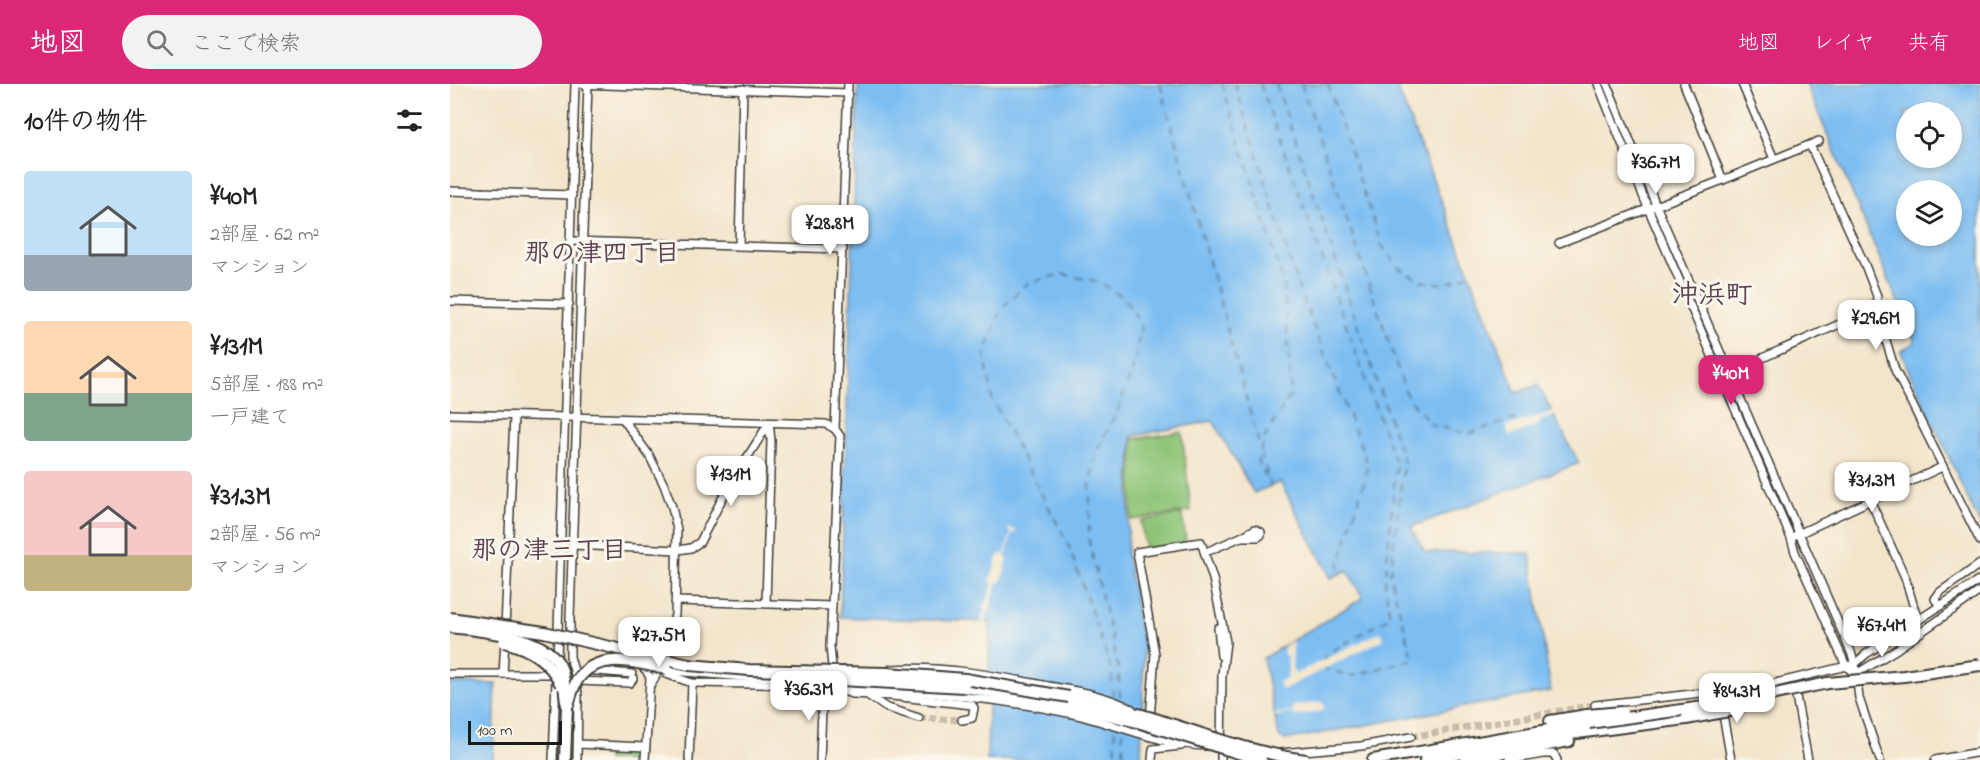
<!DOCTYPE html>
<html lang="ja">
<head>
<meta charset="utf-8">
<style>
	body { margin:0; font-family:"Indie Flower","Klee One",sans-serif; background:#f2f2f2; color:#222; height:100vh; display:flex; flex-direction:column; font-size:22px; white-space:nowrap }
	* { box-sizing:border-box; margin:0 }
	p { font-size:20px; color:#767676 }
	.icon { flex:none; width:33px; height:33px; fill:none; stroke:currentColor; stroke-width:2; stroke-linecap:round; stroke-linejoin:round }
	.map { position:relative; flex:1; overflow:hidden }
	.side { display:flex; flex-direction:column; background:#fff; width:450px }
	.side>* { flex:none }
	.buttons { position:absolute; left:1446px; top:18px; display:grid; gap:12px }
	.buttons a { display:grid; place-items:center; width:66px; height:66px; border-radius:50%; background:#fff; box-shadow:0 3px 9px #0003; font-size:30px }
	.scale { position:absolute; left:18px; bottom:15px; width:94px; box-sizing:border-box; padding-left:6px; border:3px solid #1c1c1c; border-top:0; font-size:16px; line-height:21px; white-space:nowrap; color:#1c1c1c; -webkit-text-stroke:4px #fbf7ec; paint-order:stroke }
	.price { position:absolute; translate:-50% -51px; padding:0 14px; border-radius:12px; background:#fff; color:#222; font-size:20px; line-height:39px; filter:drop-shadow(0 2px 3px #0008) }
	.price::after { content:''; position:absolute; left:50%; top:36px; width:18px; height:14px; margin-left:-9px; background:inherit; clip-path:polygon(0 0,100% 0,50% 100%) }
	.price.selected { background:#db2777; color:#fff }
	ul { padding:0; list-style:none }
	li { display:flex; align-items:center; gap:18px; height:150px; padding:0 24px }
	li span { display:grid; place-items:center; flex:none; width:168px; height:120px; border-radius:6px; color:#555 }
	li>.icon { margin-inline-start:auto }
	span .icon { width:72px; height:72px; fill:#fffc; stroke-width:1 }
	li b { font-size:26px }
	h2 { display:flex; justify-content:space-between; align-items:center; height:72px; padding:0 24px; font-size:26px }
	header { display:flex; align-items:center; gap:36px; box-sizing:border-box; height:84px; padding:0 30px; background:#db2777; color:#fff }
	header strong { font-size:28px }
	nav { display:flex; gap:33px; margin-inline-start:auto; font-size:21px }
	.search { width:420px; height:54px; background:#f2f2f2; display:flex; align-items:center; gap:15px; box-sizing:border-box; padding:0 21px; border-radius:33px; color:#767676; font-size:22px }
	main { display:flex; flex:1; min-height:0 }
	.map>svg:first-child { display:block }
</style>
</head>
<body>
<header>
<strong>地図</strong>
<div class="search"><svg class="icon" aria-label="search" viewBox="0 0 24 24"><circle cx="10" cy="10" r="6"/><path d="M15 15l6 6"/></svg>ここで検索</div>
<nav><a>地図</a><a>レイヤ</a><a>共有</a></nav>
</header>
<main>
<section class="side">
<h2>10件の物件<svg class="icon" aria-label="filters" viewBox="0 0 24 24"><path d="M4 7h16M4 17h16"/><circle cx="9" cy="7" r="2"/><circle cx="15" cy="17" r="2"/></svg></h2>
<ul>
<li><span style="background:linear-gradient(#bfe0f5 70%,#9aa5b1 0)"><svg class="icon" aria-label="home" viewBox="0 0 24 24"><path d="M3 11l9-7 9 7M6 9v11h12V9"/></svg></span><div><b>¥40M</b><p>2部屋 · 62 m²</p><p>マンション</p></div></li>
<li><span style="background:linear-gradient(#ffd9b3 60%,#7fa58c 0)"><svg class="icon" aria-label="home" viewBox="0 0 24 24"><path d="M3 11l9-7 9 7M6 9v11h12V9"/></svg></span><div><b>¥131M</b><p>5部屋 · 188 m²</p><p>一戸建て</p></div></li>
<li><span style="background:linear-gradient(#f6c9c9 70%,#c2b280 0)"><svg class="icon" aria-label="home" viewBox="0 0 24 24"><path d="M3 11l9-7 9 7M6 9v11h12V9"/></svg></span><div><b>¥31.3M</b><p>2部屋 · 56 m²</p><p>マンション</p></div></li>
</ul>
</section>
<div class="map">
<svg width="1530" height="676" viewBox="0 0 1530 676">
	<rect width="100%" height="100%" fill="#fbf7ec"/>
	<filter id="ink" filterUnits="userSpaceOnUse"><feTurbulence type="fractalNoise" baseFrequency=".0167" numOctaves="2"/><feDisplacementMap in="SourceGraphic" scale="12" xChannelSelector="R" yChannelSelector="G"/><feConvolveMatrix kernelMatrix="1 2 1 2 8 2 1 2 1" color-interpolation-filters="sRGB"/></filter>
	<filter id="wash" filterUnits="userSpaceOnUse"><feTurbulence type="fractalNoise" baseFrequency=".008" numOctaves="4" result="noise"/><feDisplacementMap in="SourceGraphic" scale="24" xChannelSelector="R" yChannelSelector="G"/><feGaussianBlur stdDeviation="1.35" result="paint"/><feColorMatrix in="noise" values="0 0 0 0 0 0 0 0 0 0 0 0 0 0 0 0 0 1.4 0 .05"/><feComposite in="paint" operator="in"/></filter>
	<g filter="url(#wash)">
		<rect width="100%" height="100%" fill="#f3e5cb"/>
		<g fill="#8dc477" stroke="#54704a" stroke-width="1.5">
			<path d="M732 348 741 427 681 436 683 355Z"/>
			<path d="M732 430 736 458 695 465 691 437Z"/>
			<path d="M157 666 189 668 188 676H157Z"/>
		</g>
		<g fill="#7dbef2" stroke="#4c6d87" stroke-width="1.5" fill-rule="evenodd">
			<path d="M408 0H946L1066 309 1088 301 1129 379 961 443 975 468 1080 469 1101 607 835 656 829 653 813 574 913 514 897 486 881 494 830 398 804 409 763 337 682 352 677 473 694 563 691 676H537L540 538 390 533Z"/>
			<path d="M1356 0H1530V441L1457 283 1451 267 1465 258ZM1456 28H1502V74H1456ZM1456 106H1502V152H1456Z"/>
			<path d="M0 599 46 600 43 676H0Z"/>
		</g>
		<g fill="#f3e5cb">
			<path d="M1105 327 1107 331 1089 337 1090 340 1059 352 1056 342Z"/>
			<path d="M559 444 567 447 566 449 563 448 555 473 558 475 551 498H548L540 522 542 523V526L539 525 535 539 531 537 535 525 533 523 534 520 536 521 543 498 540 497 549 470 554 471 561 449 558 447Z"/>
			<path d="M930 548 934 555 832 606 828 598 837 594 838 586 837 572H834V562L843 557 842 586 844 587 845 590Z"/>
			<path d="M871 618 875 623 872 627 845 632 842 629 824 632V630L842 627 843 622Z"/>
		</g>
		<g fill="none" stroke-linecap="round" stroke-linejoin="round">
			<g stroke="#3e5567" stroke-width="1.5" stroke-dasharray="8 6" stroke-linecap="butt">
				<path d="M710 0 810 364"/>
				<path d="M772 0 834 200 841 310 814 355 808 377 821 403"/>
				<path d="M785 0 849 205 917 378 916 392 889 481V490"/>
				<path d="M810 0 946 381 935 499 940 533 880 568 873 576"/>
				<path d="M826 0 954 378 940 492 963 575 902 592 875 585"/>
				<path d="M851 0 957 312 982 341 1018 350 1064 335 1067 343"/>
				<path d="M878 0 931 160 949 184 971 197 994 200 1018 191"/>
				<path d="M811 369 820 399"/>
				<path d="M663 613 661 584 618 460 542 315 535 270 552 224 578 199 612 190 650 198 675 215 691 241 685 278 669 323 648 365 640 397 639 458 668 582 670 615"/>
				<path d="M665 645 666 676"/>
				<path d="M672 647 674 676"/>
			</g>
		</g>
	</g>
	<g filter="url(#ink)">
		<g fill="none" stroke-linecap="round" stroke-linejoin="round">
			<g stroke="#c8bda8" stroke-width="7" stroke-dasharray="7 3.5" stroke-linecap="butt">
				<path d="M469 634 512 636"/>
				<path d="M961 653 1145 621"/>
			</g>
			<g stroke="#3c3a36" stroke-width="10">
				<g id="minor">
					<path d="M126 0 398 9"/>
					<path d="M1148 0 1198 124 1341 454 1345 468 1396 582 1406 591"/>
					<path d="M1157 0 1206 121 1401 568 1405 580 1409 614 1430 676"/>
					<path d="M1234 0 1273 96"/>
					<path d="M1292 0 1324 75"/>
					<path d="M1360 61 1415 181 1427 212 1426 224 1445 286 1530 457"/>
					<path d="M0 107 122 111"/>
					<path d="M120 157 393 165"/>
					<path d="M1109 159 1273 96 1369 57"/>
					<path d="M289 162 293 5"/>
					<path d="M0 217 119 220"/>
					<path d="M1276 290 1426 224"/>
					<path d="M0 330 376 340 385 345 390 352 380 563 382 582 388 588"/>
					<path d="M173 335 199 371 214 401 222 423 227 446 225 531 205 594 200 601"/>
					<path d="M385 345 398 0"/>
					<path d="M1420 416 1455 493 1468 537"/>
					<path d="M805 445 811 448V451L808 453H791Z"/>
					<path d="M1346 451 1492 383"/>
					<path d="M123 461 228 466 241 464 250 458 276 407 319 339 321 356 316 519"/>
					<path d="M756 468 791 453"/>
					<path d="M226 517 382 522"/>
					<path d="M1490 522 1485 515 1490 508 1530 480"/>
					<path d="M768 544 771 572"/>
					<path d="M55 545 64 332"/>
					<path d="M107 578 125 0"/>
					<path d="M192 583 196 586 200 594 195 676"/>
					<path d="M199 584 242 599 373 601 402 610 442 612 522 621 524 624 522 634 512 636"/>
					<path d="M441 585C492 581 547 592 598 602 627 607 656 611 682 625"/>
					<path d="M0 590H106"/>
					<path d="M53 590 55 556"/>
					<path d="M1403 592 1447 565 1530 507"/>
					<path d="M388 596 396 602 406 604C482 609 548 614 623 630 667 640 710 661 756 662"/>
					<path d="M127 597 180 599 183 595 182 590 136 586"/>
					<path d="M1345 607 1358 676"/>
					<path d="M1269 608 1281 676"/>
					<path d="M419 612 435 623 469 634"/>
					<path d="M1145 621 1313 602 1405 580 1416 570 1530 496"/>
					<path d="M700 635 705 570 687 468 751 458 763 495 776 558 772 591"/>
					<path d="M128 660 195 663"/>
					<path d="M830 669 911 662 961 653"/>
					<path d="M103 676 106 595"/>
					<path d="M127 676 128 614 127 597 120 573V533L138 0"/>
					<path d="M239 676 242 599"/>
					<path d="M370 676 373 601"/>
					<path d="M702 676 703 665 731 662"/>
					<path d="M771 676 772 589"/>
					<path d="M1059 676 1093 670H1104L1107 676"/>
					<path d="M1485 676 1530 668"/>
				</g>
			</g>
			<g stroke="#3c3a36" stroke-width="14">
				<g id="highway">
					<path d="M216 585 301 592 342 591"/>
					<path d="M514 603 618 621 691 639"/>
					<path d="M619 613 692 631"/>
					<path d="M1100 637 1137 631"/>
					<path d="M115 676 117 621"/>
					<path d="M923 676 1139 639"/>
					<path d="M975 676 1104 652 1236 635"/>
					<path d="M1016 676 1119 657"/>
				</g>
			</g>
			<use href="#minor" stroke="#fff" stroke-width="7"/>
			<use href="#highway" stroke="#fff" stroke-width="10"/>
			<g stroke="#3c3a36" stroke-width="14" stroke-linecap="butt">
				<g id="highway-bridge">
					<path d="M0 534 94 548 239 581 299 586 437 589 515 595 619 613"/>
					<path d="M0 543C31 547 98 551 111 584 116 596 113 608 117 621"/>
					<path d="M54 558C79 564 100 576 111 601"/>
					<path d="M337 593 514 603"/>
					<path d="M118 621C121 612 123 602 128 595 148 566 188 579 216 585"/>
					<path d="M692 631C746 647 800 669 856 676"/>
					<path d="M1137 631 1172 628"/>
					<path d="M1236 635 1289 625"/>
					<path d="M691 639 811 676"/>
					<path d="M1139 639 1282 619 1378 599 1454 592 1530 581"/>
				</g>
			</g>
			<use href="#highway-bridge" stroke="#fff" stroke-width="10"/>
		</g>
	</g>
	<g text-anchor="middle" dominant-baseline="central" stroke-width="6" stroke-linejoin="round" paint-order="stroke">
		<g font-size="26" font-weight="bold" fill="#5c4250" stroke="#fbf7ec">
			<text x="152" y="171">那の津四丁目</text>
			<text x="99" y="468">那の津三丁目</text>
		</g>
		<g font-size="27" font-weight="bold" fill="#5c4250" stroke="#fbf7ec">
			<text x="1262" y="212">沖浜町</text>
		</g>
	</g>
</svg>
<div class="buttons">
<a><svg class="icon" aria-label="locate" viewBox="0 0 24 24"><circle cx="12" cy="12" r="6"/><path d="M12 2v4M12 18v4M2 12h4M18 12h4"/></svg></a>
<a><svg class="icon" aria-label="layers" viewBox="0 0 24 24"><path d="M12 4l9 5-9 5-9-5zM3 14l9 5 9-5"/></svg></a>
</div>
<div class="scale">100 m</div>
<b class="price" style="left:1206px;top:111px">¥36.7M</b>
<b class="price" style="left:380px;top:172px">¥28.8M</b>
<b class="price" style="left:1426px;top:267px">¥29.6M</b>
<b class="price selected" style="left:1281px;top:322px">¥40M</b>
<b class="price" style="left:281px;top:423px">¥131M</b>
<b class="price" style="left:1422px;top:429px">¥31.3M</b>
<b class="price" style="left:1432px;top:574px">¥67.4M</b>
<b class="price" style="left:209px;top:584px">¥27.5M</b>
<b class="price" style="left:359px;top:638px">¥36.3M</b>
<b class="price" style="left:1287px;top:640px">¥84.3M</b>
</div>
</main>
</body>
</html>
